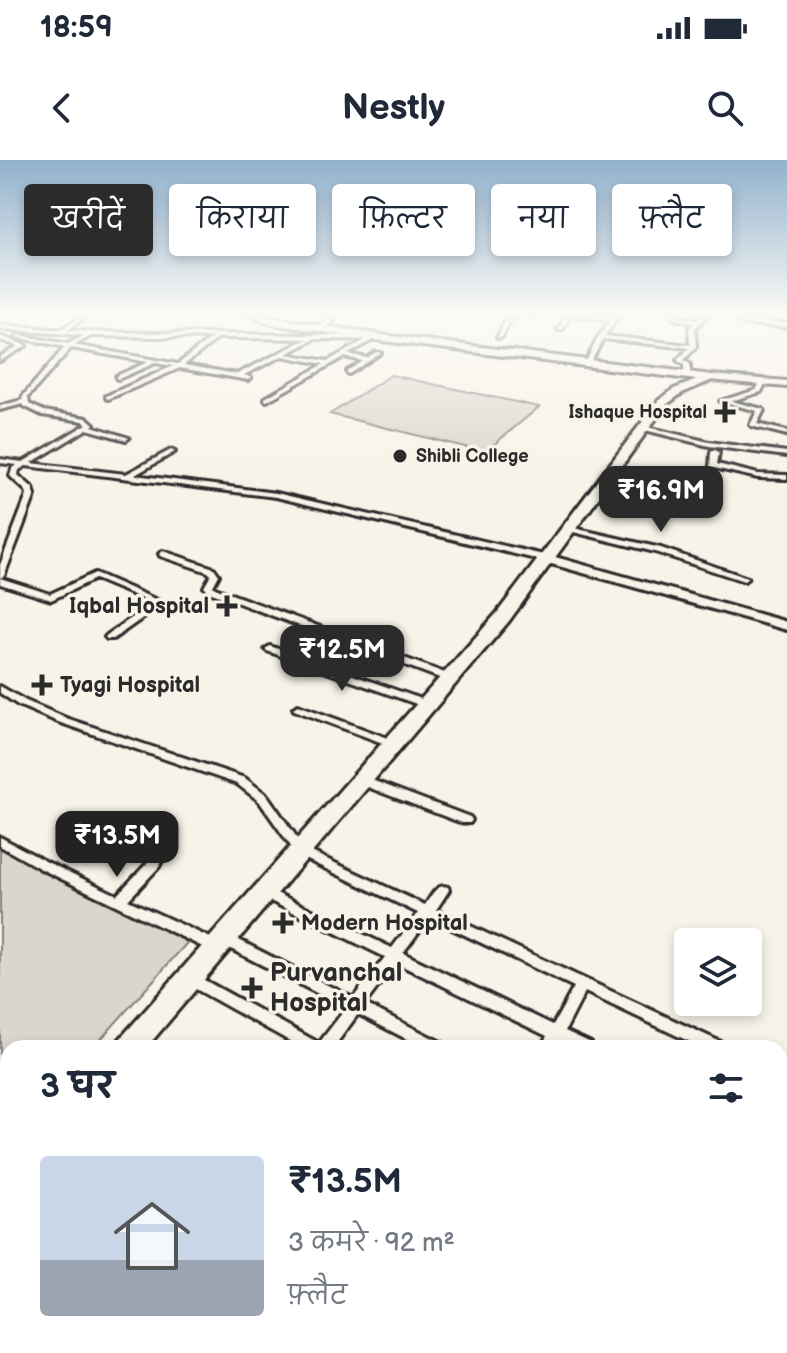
<!DOCTYPE html>
<html lang="hi">
<head>
<meta charset="utf-8">
<style>
	body { margin:0; font-family:"Balsamiq Sans","Playpen Sans Deva",sans-serif; background:#f2f2f3; color:#1f2937; height:100vh; display:flex; flex-direction:column; font-size:30px; white-space:nowrap }
	* { box-sizing:border-box; margin:0 }
	p { font-size:26px; color:#747a83 }
	.icon { flex:none; width:44px; height:44px; fill:none; stroke:currentColor; stroke-width:2; stroke-linecap:round; stroke-linejoin:round }
	.map { position:relative; flex:1; overflow:hidden }
	.sheet { position:absolute; left:0px; top:880px; width:788px; height:314px; display:flex; flex-direction:column; background:#fff; border-radius:24px 24px 0 0; box-shadow:0 4px 12px #0003 }
	.sheet>* { flex:none }
	.banner { position:absolute; left:24px; top:24px; width:740px; height:72px; display:flex; gap:16px }
	.tools { position:absolute; left:674px; top:768px; display:grid; gap:16px }
	.tools a { display:grid; place-items:center; width:88px; height:88px; border-radius:8px; background:#fff; box-shadow:0 4px 12px #0003; font-size:40px }
	.price { position:absolute; translate:-50% -68px; padding:0 18px; border-radius:16px; background:#2b2b2b; color:#fff; font-size:26px; line-height:52px; filter:drop-shadow(0 2px 4px #0008) }
	.price::after { content:''; position:absolute; left:50%; top:48px; width:24px; height:18px; margin-left:-12px; background:inherit; clip-path:polygon(0 0,100% 0,50% 100%) }
	.price.active { background:#222; color:#fff }
	ul { padding:0; list-style:none }
	li { display:flex; align-items:center; gap:24px; height:200px; padding:0 40px }
	li+li { border-top:2px solid #e0e1e3 }
	li span { display:grid; place-items:center; flex:none; width:224px; height:160px; border-radius:8px; color:#555 }
	li>.icon { margin-inline-start:auto }
	span .icon { width:96px; height:96px; fill:#fffc; stroke-width:1 }
	li b { font-size:34px }
	h2 { display:flex; justify-content:space-between; align-items:center; height:96px; padding:0 40px; font-size:34px }
	.tag { padding:0 28px; border-radius:8px; background:#fff; box-shadow:0 4px 12px #0003; font-size:28px; line-height:72px }
	.tag.active { background:#2b2b2b; color:#fff }
	.status { display:flex; justify-content:space-between; align-items:center; height:56px; padding:0 40px; background:#fff; direction:ltr }
	.status svg { height:22px; fill:currentColor }
	header { display:flex; justify-content:space-between; align-items:center; height:104px; padding:0 40px; background:#fff; font-size:36px; font-weight:800 }
	.map>svg:first-child { display:block }
</style>
</head>
<body>
<div class="status"><b>18:59</b><svg viewBox="0 0 49 12"><path d="M0 12V9h3v3zM5 12V6h3v6zM10 12V3h3v9zM15 12V0h3v12zM26 1h20v11H26zM47 4h2v5h-2z"/></svg></div>
<header><svg class="icon" aria-label="back" viewBox="0 0 24 24"><path d="M15 5l-7 7 7 7"/></svg>Nestly<svg class="icon" aria-label="search" viewBox="0 0 24 24"><circle cx="10" cy="10" r="6"/><path d="M15 15l6 6"/></svg></header>
<div class="map">
<svg width="787" height="1193" viewBox="0 0 787 1193">
	<rect width="100%" height="100%" fill="#f7f3e8"/>
	<filter id="ink" filterUnits="userSpaceOnUse"><feTurbulence type="fractalNoise" baseFrequency=".0125" numOctaves="2"/><feDisplacementMap in="SourceGraphic" scale="16" xChannelSelector="R" yChannelSelector="G"/><feConvolveMatrix kernelMatrix="1 2 1 2 8 2 1 2 1" color-interpolation-filters="sRGB"/></filter>
	<g filter="url(#ink)">
		<g fill="#dad6cc" stroke="#82807c" stroke-width="2">
			<path d="M391 215 539 247 485 292 330 254Z"/>
			<path d="M0 688 194 775 93 888H8V984L0 993Z"/>
		</g>
		<g fill="none" stroke-linecap="round" stroke-linejoin="round">
			<g stroke="#2b2b2b" stroke-width="6">
				<g id="street">
					<path d="M85 153H91L64 173H60V171Z"/>
					<path d="M329 153H333L336 158 323 170H319V168L330 158Z"/>
					<path d="M509 153H514L502 177 497 178Z"/>
					<path d="M533 153H538L539 155 534 156Z"/>
					<path d="M567 153 612 158 617 153H621L605 176 690 185 689 168 694 163 674 159 670 153H675L678 157 697 160 705 153H711L695 168 696 187 684 200 690 204V216L687 218 684 216V205L677 200 689 188 603 179 589 205 584 206 598 177 610 161 571 155 562 170H558Z"/>
					<path d="M723 153 743 155 744 159 747 160 787 163V167L746 164 739 161 738 157Z"/>
					<path d="M91 172 93 175 74 185 178 204 213 177H217V179L184 205 237 214 311 177 313 180 286 194 328 201 369 178 371 181 348 194 367 198 376 192 381 193 349 214 347 213V211L363 201 344 197 267 241 265 240V238L324 204 282 196 244 215 250 217 251 218 248 220 180 208 108 239 106 238V236L173 206 155 203 118 219 116 218V216L148 202 71 188 28 237 29 244 44 251 87 258 94 264 92 266 129 278 126 280 87 269 31 303 126 314 171 290 175 292 173 293 135 315 276 333 548 396 552 399 548 402 276 337 26 306 19 310 18 315 33 328 35 335 4 416 0 418 50 434 95 413 164 443 113 479H107L105 477 107 475 153 443 95 419 51 440 0 424V405L27 335 26 331 10 316 12 309 17 305 0 303V299L23 302 87 264 83 261 42 255 24 246 23 244 0 250V246L22 240 23 236 65 187 16 177 19 175 68 184Z"/>
					<path d="M0 176 25 185 26 186 0 201V197L18 186 0 180Z"/>
					<path d="M761 221 766 222 761 232 731 241 763 249 764 250 757 264 787 271V275L751 266 750 265 757 251 720 241 756 230Z"/>
					<path d="M643 266 709 282 787 292V296L709 286 641 269 640 268Z"/>
					<path d="M715 290 719 292 717 304 758 314 787 315V319L758 318 710 307 711 292Z"/>
					<path d="M565 366 661 388 748 418 744 421 741 420 655 392 565 370Z"/>
					<path d="M163 391 214 408 219 415 213 426 215 428 453 516 454 518 453 520H445L209 432 204 427 211 415 208 412 160 396 159 394Z"/>
					<path d="M270 486 430 542 431 544 426 547 422 546 267 491 265 489Z"/>
					<path d="M0 526 26 541 66 558 245 618 267 635 305 689 425 745C431 737 436 723 448 727L449 730 436 750 723 883 725 888H703L585 832 565 871 591 883 593 888H571L559 882 556 888H541L547 876 396 803 365 844 443 883 445 888H424L358 854 333 888H302L185 823 183 819 185 815 190 813 195 815 319 883 346 848 221 784 223 787 221 791 216 792 211 791 39 708 0 686V677L47 702 117 735 151 699 126 686 124 683 126 680H134L162 694 164 697 159 707 128 740 219 782 217 779 219 775 224 774 229 775 353 838 385 797 260 736 259 733 260 730 265 728 270 730 392 788 418 753 297 695 259 641 237 624 58 562 18 545 0 533ZM429 758 574 827 553 865 403 793Z"/>
					<path d="M298 545 396 581 397 583 396 585H388L294 550 293 548Z"/>
					<path d="M361 616 470 657 472 660 470 663H462L357 623 355 620Z"/>
					<path d="M780 910 787 913V927L780 924Z"/>
					<path d="M780 1035 787 1038V1055L780 1052Z"/>
					<path d="M780 1123 787 1126V1145L780 1142Z"/>
					<path d="M241 1186H262L259 1193H238Z"/>
					<path d="M485 1186H511L514 1193H488Z"/>
					<path d="M624 1186H643L640 1193H621Z"/>
				</g>
			</g>
			<g stroke="#2b2b2b" stroke-width="6">
				<g id="secondary">
					<path d="M0 165 91 172 383 176 387 178 383 180 91 176 0 169Z"/>
					<path d="M712 215 787 221V227L709 220 708 218Z"/>
					<path d="M548 395 787 462V470L544 402 542 399Z"/>
				</g>
			</g>
			<g stroke="#2b2b2b" stroke-width="6">
				<g id="highway">
					<path d="M243 153 383 175 712 215 717 218 682 233 666 245 509 461 146 888H116L119 880 497 453 658 241 674 229 697 220 383 181 271 164Z"/>
					<path d="M8 1010V1046L0 1049V1014Z"/>
				</g>
			</g>
			<use href="#street" fill="#f7f3e8" fill-rule="evenodd"/>
			<use href="#secondary" fill="#f7f3e8" fill-rule="evenodd"/>
			<use href="#highway" fill="#f7f3e8" fill-rule="evenodd"/>
		</g>
	</g>
	<linearGradient id="sky" x2="0" y2="1"><stop stop-color="#91b1cd"/><stop offset="0.48" stop-color="#fbfaf5"/><stop offset="1" stop-color="#fbfaf5" stop-opacity="0"/></linearGradient>
	<rect width="787" height="320" fill="url(#sky)"/>
	<g fill="#2b2b2b" stroke="#f7f3e8" stroke-width="3">
		<path d="M721 240h8v8h8v8h-8v8h-8v-8h-8v-8h8z"/>
		<circle cx="400" cy="296" r="8"/>
		<path d="M223 434h8v8h8v8h-8v8h-8v-8h-8v-8h8z"/>
		<path d="M38 513h8v8h8v8h-8v8h-8v-8h-8v-8h8z"/>
		<path d="M279 751h8v8h8v8h-8v8h-8v-8h-8v-8h8z"/>
		<path d="M248 816h8v8h8v8h-8v8h-8v-8h-8v-8h8z"/>
	</g>
	<g text-anchor="middle" dominant-baseline="central" stroke-width="7" stroke-linejoin="round" paint-order="stroke">
		<g font-size="18" font-weight="bold" fill="#2b2b2b" stroke="#f7f3e8" text-anchor="end">
			<text x="707" y="252">Ishaque Hospital</text>
			<text x="416" y="296" text-anchor="start">Shibli College</text>
		</g>
		<g font-size="22" font-weight="bold" fill="#2b2b2b" stroke="#f7f3e8" text-anchor="start">
			<text x="209" y="446" text-anchor="end">Iqbal Hospital</text>
			<text x="60" y="525">Tyagi Hospital</text>
			<text x="301" y="763">Modern Hospital</text>
		</g>
		<g font-size="26" font-weight="bold" fill="#2b2b2b" stroke="#f7f3e8" text-anchor="start">
			<text x="270" y="813">Purvanchal<tspan x="270" dy="30">Hospital</tspan></text>
		</g>
	</g>
</svg>
<div class="tools">
<a><svg class="icon" aria-label="layers" viewBox="0 0 24 24"><path d="M12 4l9 5-9 5-9-5zM3 14l9 5 9-5"/></svg></a>
</div>
<b class="price" style="left:661px;top:374px">₹16.9M</b>
<b class="price" style="left:342px;top:533px">₹12.5M</b>
<b class="price active" style="left:117px;top:719px">₹13.5M</b>
<div class="banner">
<a class="tag active">खरीदें</a>
<a class="tag">किराया</a>
<a class="tag">फ़िल्टर</a>
<a class="tag">नया</a>
<a class="tag">फ़्लैट</a>
</div>
<section class="sheet">
<h2>3 घर<svg class="icon" aria-label="filters" viewBox="0 0 24 24"><path d="M4 7h16M4 17h16"/><circle cx="9" cy="7" r="2"/><circle cx="15" cy="17" r="2"/></svg></h2>
<ul>
<li><span style="background:linear-gradient(#c9d6e8 65%,#9aa5b1 0)"><svg class="icon" aria-label="home" viewBox="0 0 24 24"><path d="M3 11l9-7 9 7M6 9v11h12V9"/></svg></span><div><b>₹13.5M</b><p>3 कमरे · 92 m²</p><p>फ़्लैट</p></div></li>
</ul>
</section>
</div>
</body>
</html>
